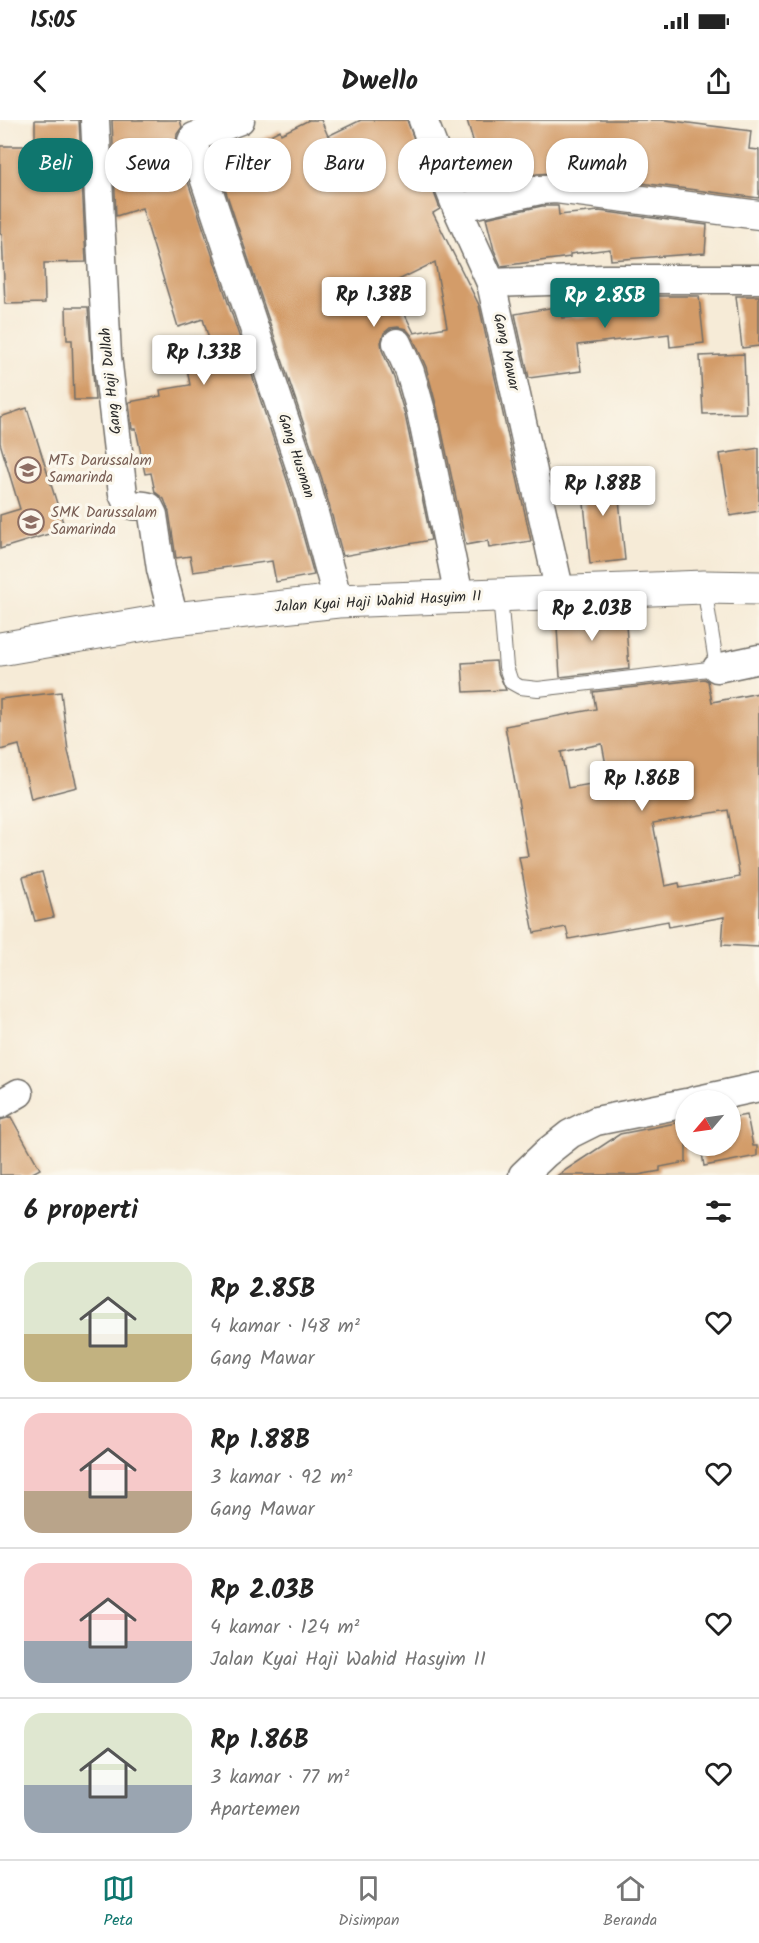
<!DOCTYPE html>
<html lang="id">
<head>
<meta charset="utf-8">
<style>
	body { margin:0; font-family:Kalam,sans-serif; background:#f6f6f6; color:#222; height:100vh; display:flex; flex-direction:column; font-size:22px; white-space:nowrap }
	* { box-sizing:border-box; margin:0 }
	p { font-size:20px; color:#767676 }
	.icon { flex:none; width:33px; height:33px; fill:none; stroke:currentColor; stroke-width:2; stroke-linecap:round; stroke-linejoin:round }
	.map { position:relative; height:1055px; overflow:hidden }
	.panel { display:flex; flex-direction:column; background:#fff; flex:1 }
	.panel>* { flex:none }
	.banner { position:absolute; left:18px; top:18px; width:723px; height:54px; display:flex; gap:12px }
	.needle { width:39px; rotate:241deg }
	.controls { position:absolute; left:675px; top:970px; display:grid; gap:12px }
	.controls a { display:grid; place-items:center; width:66px; height:66px; border-radius:50%; background:#fff; box-shadow:0 2px 4px #0004; font-size:30px }
	.price { position:absolute; translate:-50% -51px; padding:0 14px; border-radius:6px; background:#fff; color:#222; font-size:20px; line-height:39px; filter:drop-shadow(0 2px 3px #0008) }
	.price::after { content:''; position:absolute; left:50%; top:36px; width:18px; height:14px; margin-left:-9px; background:inherit; clip-path:polygon(0 0,100% 0,50% 100%) }
	.price.current { background:#0f766e; color:#fff }
	ul { padding:0; list-style:none }
	li { display:flex; align-items:center; gap:18px; height:150px; padding:0 24px }
	li+li { border-top:2px solid #e0e0e0 }
	li span { display:grid; place-items:center; flex:none; width:168px; height:120px; border-radius:18px; color:#555 }
	li>.icon { margin-inline-start:auto }
	span .icon { width:72px; height:72px; fill:#fffc; stroke-width:1 }
	li b { font-size:26px }
	h2 { display:flex; justify-content:space-between; align-items:center; height:72px; padding:0 24px; font-size:26px }
	.chip { padding:0 21px; border-radius:24px; background:#fff; box-shadow:0 2px 4px #0004; font-size:21px; line-height:54px }
	.chip.current { background:#0f766e; color:#fff }
	.status { display:flex; justify-content:space-between; align-items:center; height:42px; padding:0 30px; background:#fff; direction:ltr }
	.status svg { height:16px; fill:currentColor }
	header { display:flex; justify-content:space-between; align-items:center; height:78px; padding:0 24px; background:#fff; font-size:27px; font-weight:800 }
	.menu { display:flex; justify-content:space-around; align-items:center; height:84px; border-top:2px solid #e0e0e0; background:#fff; font-size:16px; color:#767676 }
	.menu a { display:grid; justify-items:center; gap:3px }
	.menu .current { color:#0f766e }
	.map>svg:first-child { display:block }
</style>
</head>
<body>
<div class="status"><b>15:05</b><svg viewBox="0 0 49 12"><path d="M0 12V9h3v3zM5 12V6h3v6zM10 12V3h3v9zM15 12V0h3v12zM26 1h20v11H26zM47 4h2v5h-2z"/></svg></div>
<header><svg class="icon" aria-label="back" viewBox="0 0 24 24"><path d="M15 5l-7 7 7 7"/></svg>Dwello<svg class="icon" aria-label="share" viewBox="0 0 24 24"><path d="M12 15V3M7 8l5-5 5 5M5 13v7h14v-7"/></svg></header>
<div class="map">
<svg width="759" height="1055" viewBox="0 0 759 1055">
	<rect width="100%" height="100%" fill="#fbf7ec"/>
	<filter id="ink" filterUnits="userSpaceOnUse"><feTurbulence type="fractalNoise" baseFrequency=".0167" numOctaves="2"/><feDisplacementMap in="SourceGraphic" scale="12" xChannelSelector="R" yChannelSelector="G"/><feConvolveMatrix kernelMatrix="1 2 1 2 8 2 1 2 1" color-interpolation-filters="sRGB"/></filter>
	<filter id="wash" filterUnits="userSpaceOnUse"><feTurbulence type="fractalNoise" baseFrequency=".008" numOctaves="4" result="noise"/><feDisplacementMap in="SourceGraphic" scale="24" xChannelSelector="R" yChannelSelector="G"/><feGaussianBlur stdDeviation="1.35" result="paint"/><feColorMatrix in="noise" values="0 0 0 0 0 0 0 0 0 0 0 0 0 0 0 0 0 1.4 0 .05"/><feComposite in="paint" operator="in"/></filter>
	<g filter="url(#wash)">
		<rect width="100%" height="100%" fill="#f6ebd7"/>
		<g id="blocks">
			<g fill="#d39c69" fill-rule="evenodd">
				<path d="M35 0H79L86 142 44 143 45 183 5 184 2 114H0V26H35Z"/>
				<path d="M112 0H180L182 7 177 14 176 26 290 369 314 455 276 462 272 441 193 452 190 436 176 438 169 392 164 379 155 372 151 353 145 354 136 309H132L129 282 161 276 160 270 190 265 187 248 216 243 203 199 178 207 142 88 116 96Z"/>
				<path d="M309 0H321L328 16 361 0H407L440 89 433 93 479 185 531 421 489 428 488 421 466 425 437 288 426 247 412 216 406 209 398 207 390 208 384 213 381 222 382 230 394 258 405 295 431 420 343 436 322 359 219 51 244 44 238 31 280 10 281 14ZM435 142 447 207 414 213 390 164Z"/>
				<path d="M467 0H665L751 11 749 29 759 30V78L625 61 629 22 552 45 553 53 537 54 486 65Z"/>
				<path d="M542 86H558L559 95 599 91 707 105 705 133 611 140 610 129 570 134V137L501 146 494 130 486 98Z"/>
				<path d="M606 176H699L704 223 670 227 669 214 578 225 581 251 529 258 515 194 560 186 562 198 608 195Z"/>
				<path d="M736 176H759V226L742 228Z"/>
				<path d="M66 187H88L95 280H74L72 220H67Z"/>
				<path d="M744 234 746 293 703 294 700 236Z"/>
				<path d="M27 288 65 409 0 429V395L20 389 0 323V297Z"/>
				<path d="M759 328V391L730 396 720 334Z"/>
				<path d="M616 349 625 440 590 444 581 353Z"/>
				<path d="M625 489 629 549 560 557 556 491Z"/>
				<path d="M496 541 497 550 506 570 464 572 462 543Z"/>
				<path d="M704 559 708 561 712 582 759 573V827L722 825 724 797 669 807 668 801 569 819 566 807 534 813 519 737 528 736 505 606 596 589 593 572ZM602 624 609 661 568 668 561 632ZM728 690 740 757 680 768 679 763 665 766 653 703Z"/>
				<path d="M61 572 68 631 77 667 31 679 19 625 0 630V579Z"/>
				<path d="M42 752 54 797 35 801 23 757Z"/>
				<path d="M747 995 753 1026H757V1036L704 1046 701 1026H730V998Z"/>
				<path d="M11 997 40 1049 29 1055H0V1000Z"/>
				<path d="M686 1001V1042L660 1047V1051L638 1055H558L620 1014Z"/>
			</g>
		</g>
	</g>
	<g filter="url(#ink)">
		<use href="#blocks" fill-opacity="0" stroke="#726e67" stroke-width="1.5"/>
		<g fill="none" stroke-linecap="round" stroke-linejoin="round">
			<g stroke="#726e67" stroke-width="16">
				<path id="service" d="M500 475 506 547 511 562 520 567 538 569 717 548 704 467"/>
			</g>
			<g stroke="#726e67" stroke-width="31">
				<g id="minor">
					<path d="M95 0 107 236 123 374C130 392 137 382 149 387L153 395 161 449 174 499"/>
					<path d="M240 0 194 17 192 21 306 364 338 481"/>
					<path d="M423 0 457 88 491 163 560 473"/>
					<path d="M457 88 540 70 556 69 759 95"/>
					<path d="M491 163 604 159H759"/>
					<path d="M397 223 410 252 421 291 459 476"/>
					<path d="M717 548 759 539"/>
					<path d="M694 981 759 967"/>
					<path d="M0 984 19 973"/>
					<path d="M523 1055 546 1033 570 1014 596 1001 686 983"/>
				</g>
			</g>
			<g stroke="#726e67" stroke-width="35">
				<path id="tertiary" d="M0 529 174 499 338 481 704 467 759 468"/>
			</g>
			<use href="#service" stroke="#fff" stroke-width="14"/>
			<use href="#minor" stroke="#fff" stroke-width="28"/>
			<use href="#tertiary" stroke="#fff" stroke-width="33"/>
		</g>
	</g>
	<defs>
		<g id="school-ring" transform="scale(1.35)"><circle r="9.5" fill="#fbf7ec" stroke="#8d6e63" stroke-width="1.5"/><path d="M0-5L7-2L0 1L-7-2ZM-4 1L0 2.5L4 1V4Q0 6-4 4Z" fill="#8d6e63"/></g>
	</defs>
	<g fill-rule="evenodd">
		<use href="#school-ring" x="28" y="350"/>
		<use href="#school-ring" x="31" y="402"/>
	</g>
	<g text-anchor="middle" dominant-baseline="central" stroke-width="6" stroke-linejoin="round" paint-order="stroke">
		<g font-size="15" fill="#2b2b2b" stroke="#fbf7ec">
			<text transform="translate(506 232) rotate(78)">Gang Mawar</text>
			<text transform="translate(111 261) rotate(-96)">Gang Haji Dullah</text>
			<text transform="translate(296 336) rotate(72)">Gang Husman</text>
			<text transform="translate(378 482) rotate(-3)">Jalan Kyai Haji Wahid Hasyim II</text>
		</g>
		<g font-size="15" fill="#785e54" stroke="#fbf7ec" text-anchor="start">
			<text x="48" y="341">MTs Darussalam<tspan x="48" dy="17">Samarinda</tspan></text>
			<text x="51" y="393">SMK Darussalam<tspan x="51" dy="17">Samarinda</tspan></text>
		</g>
	</g>
</svg>
<div class="controls">
<a><svg class="needle" viewBox="-14 -14 28 28"><path d="M0-13l5 13h-10z" fill="#e53935"/><path d="M0 13l5-13h-10z" fill="#767676"/></svg></a>
</div>
<b class="price" style="left:374px;top:208px">Rp 1.38B</b>
<b class="price current" style="left:605px;top:209px">Rp 2.85B</b>
<b class="price" style="left:204px;top:266px">Rp 1.33B</b>
<b class="price" style="left:603px;top:397px">Rp 1.88B</b>
<b class="price" style="left:592px;top:522px">Rp 2.03B</b>
<b class="price" style="left:642px;top:692px">Rp 1.86B</b>
<div class="banner">
<a class="chip current">Beli</a>
<a class="chip">Sewa</a>
<a class="chip">Filter</a>
<a class="chip">Baru</a>
<a class="chip">Apartemen</a>
<a class="chip">Rumah</a>
</div>
</div>
<section class="panel">
<h2>6 properti<svg class="icon" aria-label="filters" viewBox="0 0 24 24"><path d="M4 7h16M4 17h16"/><circle cx="9" cy="7" r="2"/><circle cx="15" cy="17" r="2"/></svg></h2>
<ul>
<li><span style="background:linear-gradient(#dfe7d0 60%,#c2b280 0)"><svg class="icon" aria-label="home" viewBox="0 0 24 24"><path d="M3 11l9-7 9 7M6 9v11h12V9"/></svg></span><div><b>Rp 2.85B</b><p>4 kamar · 148 m²</p><p>Gang Mawar</p></div><svg class="icon" aria-label="heart" viewBox="0 0 24 24"><path d="M12 20l-8-8c-3-5 5-10 8-4 3-6 11-1 8 4z"/></svg></li>
<li><span style="background:linear-gradient(#f6c9c9 65%,#b9a48a 0)"><svg class="icon" aria-label="home" viewBox="0 0 24 24"><path d="M3 11l9-7 9 7M6 9v11h12V9"/></svg></span><div><b>Rp 1.88B</b><p>3 kamar · 92 m²</p><p>Gang Mawar</p></div><svg class="icon" aria-label="heart" viewBox="0 0 24 24"><path d="M12 20l-8-8c-3-5 5-10 8-4 3-6 11-1 8 4z"/></svg></li>
<li><span style="background:linear-gradient(#f6c9c9 65%,#9aa5b1 0)"><svg class="icon" aria-label="home" viewBox="0 0 24 24"><path d="M3 11l9-7 9 7M6 9v11h12V9"/></svg></span><div><b>Rp 2.03B</b><p>4 kamar · 124 m²</p><p>Jalan Kyai Haji Wahid Hasyim II</p></div><svg class="icon" aria-label="heart" viewBox="0 0 24 24"><path d="M12 20l-8-8c-3-5 5-10 8-4 3-6 11-1 8 4z"/></svg></li>
<li><span style="background:linear-gradient(#dfe7d0 60%,#9aa5b1 0)"><svg class="icon" aria-label="home" viewBox="0 0 24 24"><path d="M3 11l9-7 9 7M6 9v11h12V9"/></svg></span><div><b>Rp 1.86B</b><p>3 kamar · 77 m²</p><p>Apartemen</p></div><svg class="icon" aria-label="heart" viewBox="0 0 24 24"><path d="M12 20l-8-8c-3-5 5-10 8-4 3-6 11-1 8 4z"/></svg></li>
</ul>
</section>
<nav class="menu">
<a class="current"><svg class="icon" aria-label="map" viewBox="0 0 24 24"><path d="M3 6l6-2 6 2 6-2v14l-6 2-6-2-6 2zM9 4v14M15 6v14"/></svg>Peta</a>
<a><svg class="icon" aria-label="saved" viewBox="0 0 24 24"><path d="M7 4h10v16l-5-4-5 4z"/></svg>Disimpan</a>
<a><svg class="icon" aria-label="home" viewBox="0 0 24 24"><path d="M3 11l9-7 9 7M6 9v11h12V9"/></svg>Beranda</a>
</nav>
</body>
</html>
